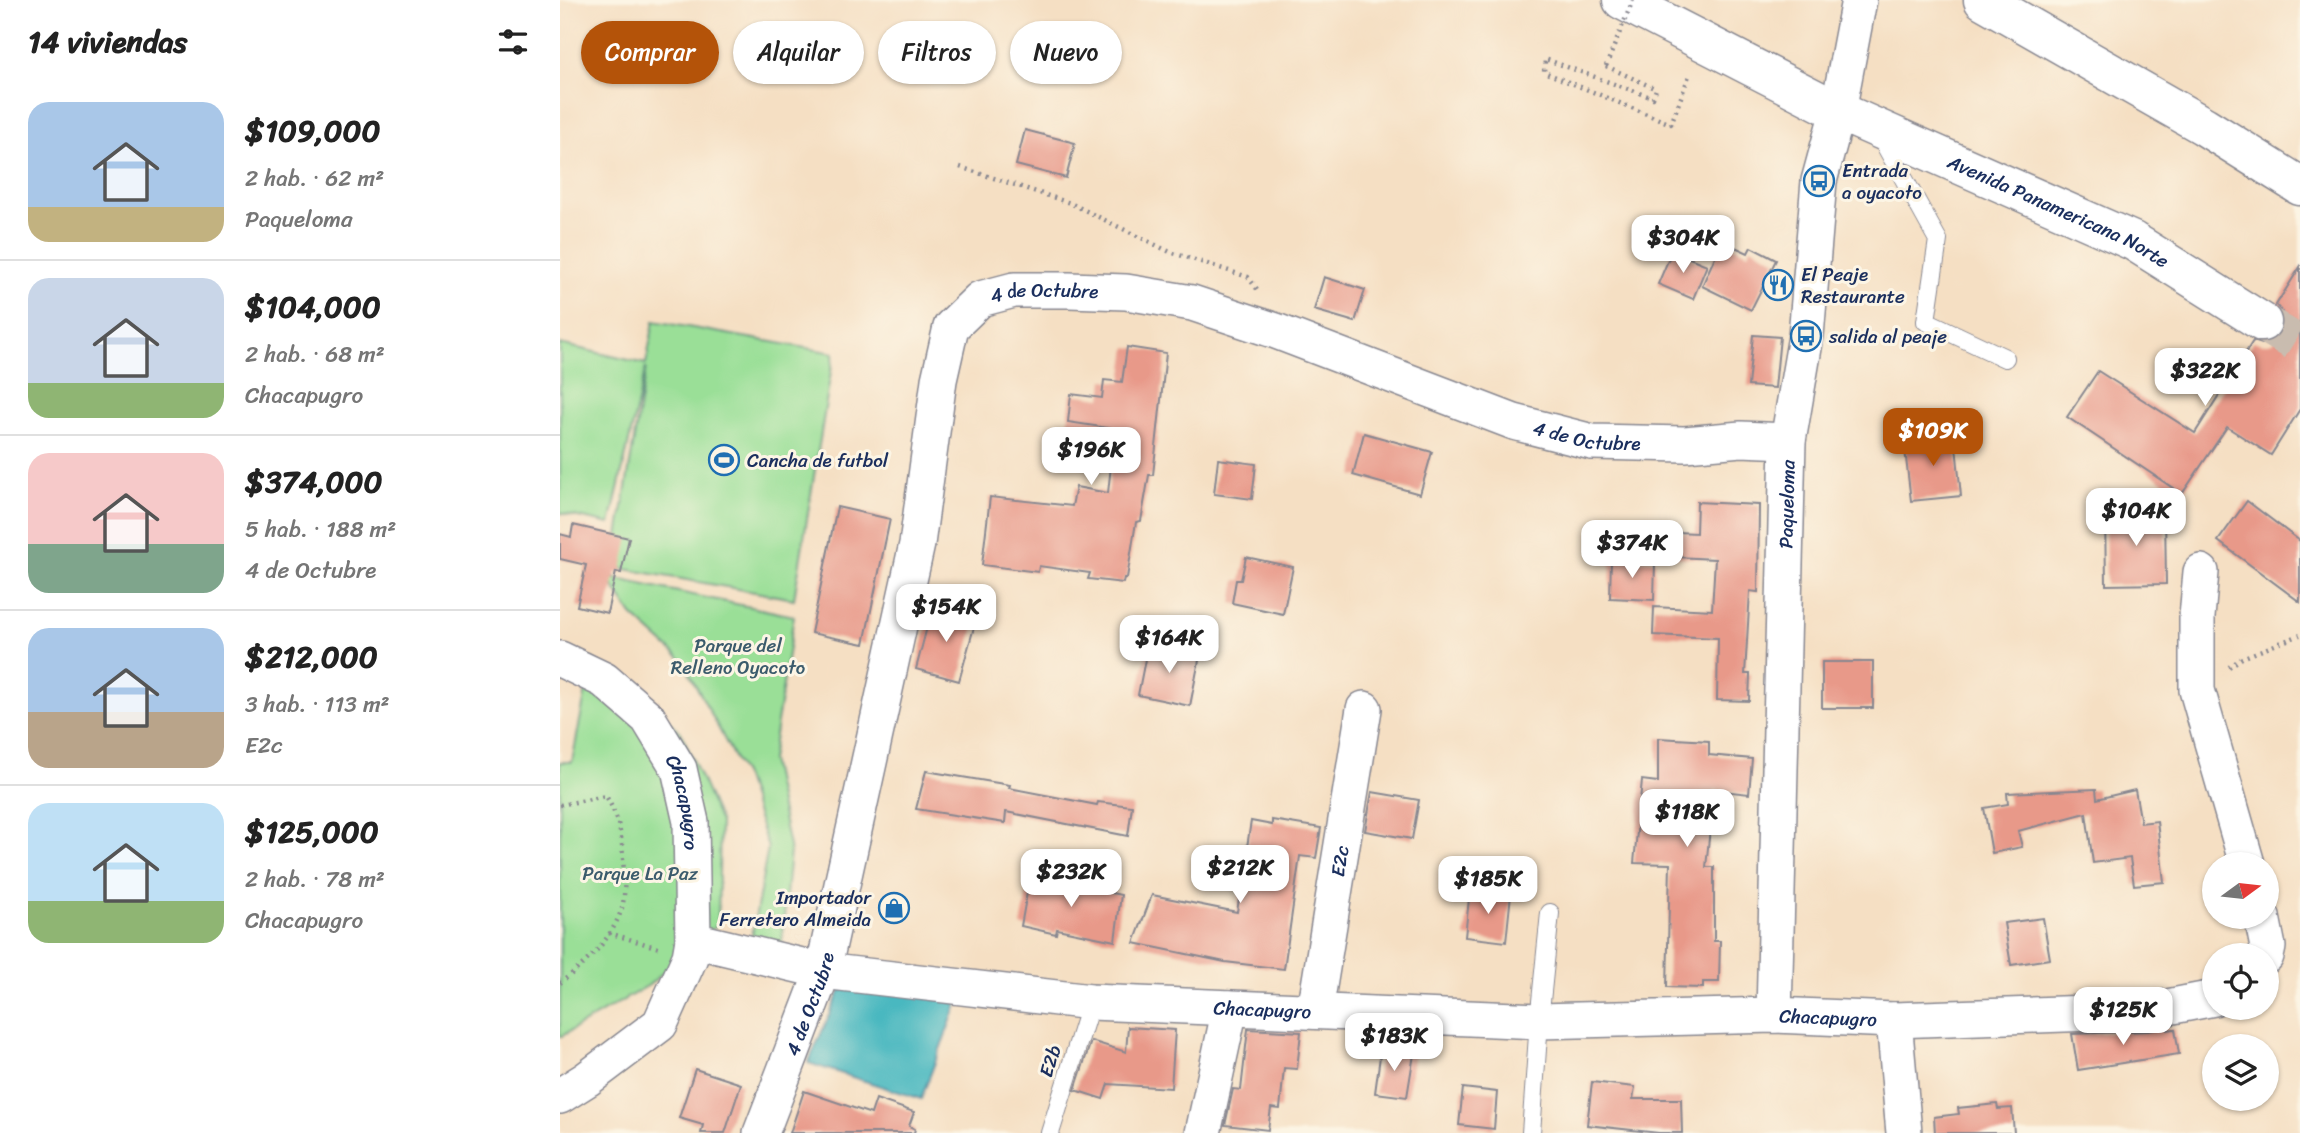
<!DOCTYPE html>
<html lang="es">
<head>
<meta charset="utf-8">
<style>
	body { margin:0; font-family:Sriracha,sans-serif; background:#f2f2f2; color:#222; height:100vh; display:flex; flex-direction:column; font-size:26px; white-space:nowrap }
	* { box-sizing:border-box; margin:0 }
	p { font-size:23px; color:#767676 }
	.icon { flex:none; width:38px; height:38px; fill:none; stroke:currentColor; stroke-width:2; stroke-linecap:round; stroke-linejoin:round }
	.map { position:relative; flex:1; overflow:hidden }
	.panel { display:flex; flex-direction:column; background:#fff; width:560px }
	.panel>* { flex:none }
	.banner { position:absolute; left:21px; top:21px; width:665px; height:63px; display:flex; gap:14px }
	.needle { width:46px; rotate:75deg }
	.controls { position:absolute; left:1642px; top:852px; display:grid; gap:14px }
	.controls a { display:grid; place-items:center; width:77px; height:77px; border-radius:50%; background:#fff; box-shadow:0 2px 5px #0004; font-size:35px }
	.price { position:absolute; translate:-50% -60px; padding:0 16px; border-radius:14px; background:#fff; color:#222; font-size:23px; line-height:46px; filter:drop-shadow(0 2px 4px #0008) }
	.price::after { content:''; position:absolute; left:50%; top:42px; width:21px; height:16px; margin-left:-10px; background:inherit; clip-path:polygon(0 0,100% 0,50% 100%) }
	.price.selected { background:#b45309; color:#fff }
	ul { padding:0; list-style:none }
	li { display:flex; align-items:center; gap:21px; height:175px; padding:0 28px }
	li+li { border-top:2px solid #e0e0e0 }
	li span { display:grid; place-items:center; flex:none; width:196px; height:140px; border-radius:21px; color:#555 }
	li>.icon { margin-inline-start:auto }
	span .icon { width:84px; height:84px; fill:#fffc; stroke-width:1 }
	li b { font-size:30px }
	h2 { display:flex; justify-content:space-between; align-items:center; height:84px; padding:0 28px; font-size:30px }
	.chip { padding:0 24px; border-radius:32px; background:#fff; box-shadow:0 2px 5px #0004; font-size:24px; line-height:63px }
	.chip.selected { background:#b45309; color:#fff }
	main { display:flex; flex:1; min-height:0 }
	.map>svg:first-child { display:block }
</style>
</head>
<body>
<main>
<section class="panel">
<h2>14 viviendas<svg class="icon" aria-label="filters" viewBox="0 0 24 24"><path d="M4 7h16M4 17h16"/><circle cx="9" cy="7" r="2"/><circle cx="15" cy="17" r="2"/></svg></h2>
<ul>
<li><span style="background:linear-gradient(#a9c7e8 75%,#c2b280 0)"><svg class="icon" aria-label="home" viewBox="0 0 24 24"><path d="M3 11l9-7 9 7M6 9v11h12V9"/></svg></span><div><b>$109,000</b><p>2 hab. · 62 m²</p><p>Paqueloma</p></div></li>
<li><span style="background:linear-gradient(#c9d6e8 75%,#8fb573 0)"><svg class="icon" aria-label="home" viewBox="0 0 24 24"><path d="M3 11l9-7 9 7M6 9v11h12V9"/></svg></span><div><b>$104,000</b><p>2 hab. · 68 m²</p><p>Chacapugro</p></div></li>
<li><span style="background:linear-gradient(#f6c9c9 65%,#7fa58c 0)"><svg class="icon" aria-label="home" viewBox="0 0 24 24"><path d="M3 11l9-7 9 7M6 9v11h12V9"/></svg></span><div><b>$374,000</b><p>5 hab. · 188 m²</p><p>4 de Octubre</p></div></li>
<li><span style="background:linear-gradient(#a9c7e8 60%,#b9a48a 0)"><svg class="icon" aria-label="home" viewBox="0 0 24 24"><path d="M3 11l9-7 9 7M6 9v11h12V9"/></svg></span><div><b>$212,000</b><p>3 hab. · 113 m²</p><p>E2c</p></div></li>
<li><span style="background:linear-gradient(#bfe0f5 70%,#8fb573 0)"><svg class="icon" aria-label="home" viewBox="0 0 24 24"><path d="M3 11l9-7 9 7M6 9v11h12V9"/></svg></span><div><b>$125,000</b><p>2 hab. · 78 m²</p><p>Chacapugro</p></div></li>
</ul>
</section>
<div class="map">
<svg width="1740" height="1133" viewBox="0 0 1740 1133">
	<rect width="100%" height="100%" fill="#fcf5e5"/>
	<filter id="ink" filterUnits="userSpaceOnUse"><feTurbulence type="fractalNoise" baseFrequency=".0143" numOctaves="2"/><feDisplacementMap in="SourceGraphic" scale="14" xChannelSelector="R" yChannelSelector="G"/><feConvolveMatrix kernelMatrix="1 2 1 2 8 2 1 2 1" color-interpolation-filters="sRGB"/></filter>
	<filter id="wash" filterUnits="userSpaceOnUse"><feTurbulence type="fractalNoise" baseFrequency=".00686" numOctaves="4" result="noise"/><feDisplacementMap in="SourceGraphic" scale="28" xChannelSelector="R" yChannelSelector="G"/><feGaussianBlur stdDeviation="1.57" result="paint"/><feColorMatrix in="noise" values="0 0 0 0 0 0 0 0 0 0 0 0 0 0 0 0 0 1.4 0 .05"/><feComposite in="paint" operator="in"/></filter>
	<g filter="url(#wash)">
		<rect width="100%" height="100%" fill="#f5dfc3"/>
		<g fill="#9adf97" stroke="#5a877a" stroke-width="2">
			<path d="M94 321 274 353 234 599 53 567 86 367 50 524 0 513V344L86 364Z"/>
			<path d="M47 577 234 616 211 760 230 851 220 961 189 951 208 848 185 778 123 661 72 615Z"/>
			<path d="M32 659 121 732 160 822 158 924 89 985 0 1037V762H12Z"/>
		</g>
		<path fill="#49b8c0" stroke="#32748f" stroke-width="2" d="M300 980 401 994 361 1099 248 1063 280 991Z"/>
		<g id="blocks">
			<g fill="#e89989">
				<path d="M465 130 515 143 506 178 456 165Z"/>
				<path d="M1162 241 1188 253 1191 247 1216 260 1191 310 1142 286Z"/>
				<path d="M1112 251 1147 265 1133 299 1098 284Z"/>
				<path d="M1740 267V409L1711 455 1667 427 1622 494 1507 417 1538 371 1635 433 1693 341 1702 344 1712 342 1720 334 1724 322 1722 312 1716 305Z"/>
				<path d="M764 277 805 290 795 322 754 310Z"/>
				<path d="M1193 335 1220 337 1215 388 1188 386Z"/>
				<path d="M567 347 606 353 593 475H589L581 521 576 522 567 578H564L563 583 528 579 530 573 479 566 478 572 422 565 430 497 512 506 516 487 548 493 555 429 508 422 511 394 542 398 544 380 562 382Z"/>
				<path d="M804 433 872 452 860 494 793 475Z"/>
				<path d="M1395 436 1401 496 1351 501 1344 441Z"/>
				<path d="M658 459 696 464 692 499 654 494Z"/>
				<path d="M1687 501 1740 541V602L1658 541Z"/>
				<path d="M1137 502 1199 505 1198 592 1190 591 1185 674H1190L1189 701 1157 700 1158 638 1093 635 1094 607 1152 610 1155 559 1076 555 1077 530 1136 533Z"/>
				<path d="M277 507 330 519 304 644 251 633Z"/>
				<path d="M1605 510 1606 584 1546 585 1545 511Z"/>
				<path d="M13 525 69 538 61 573 56 572 47 613 17 606 26 565 0 559V534L11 537Z"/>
				<path d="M686 557 733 567 723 614 672 603 676 580H681Z"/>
				<path d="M1051 559 1095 561 1094 600 1050 598Z"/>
				<path d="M372 608 416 620 399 681 356 669Z"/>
				<path d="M588 644 640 655 630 706 578 695Z"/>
				<rect x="1262" y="662" width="51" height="46"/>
				<path d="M1098 738 1149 741V755L1192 759 1189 794 1154 790 1146 867H1154V941H1160L1159 982H1143V988L1107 987 1110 864 1074 863 1082 780 1098 782Z"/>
				<path d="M366 771 450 785 449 788 537 805 538 802 572 806 568 836 446 812 445 823 356 809Z"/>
				<path d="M1536 789 1537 799 1575 790 1581 823 1597 821 1604 882 1574 885 1570 858 1533 863 1526 813 1458 831 1462 847 1432 853 1424 808 1448 804 1447 793Z"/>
				<path d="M812 792 859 800 852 839 805 831Z"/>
				<path d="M712 820 761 828 756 858 740 856 724 969 665 962 574 943 592 895 677 912 691 821 712 825Z"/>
				<path d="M470 876 561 895 555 941 497 929 496 934 461 926Z"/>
				<path d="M910 889 951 894 946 942 905 937Z"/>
				<path d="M1483 918 1490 959 1451 965 1444 923Z"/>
				<path d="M568 1027 615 1030 611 1088 548 1084 543 1099 515 1090 531 1041 566 1052Z"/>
				<path d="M1607 1028 1608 1030 1615 1029 1619 1054 1518 1070 1512 1034 1588 1031Z"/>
				<path d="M688 1029 741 1032 737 1069 724 1068 720 1109 711 1108 708 1130 665 1125 673 1089 681 1090Z"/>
				<path d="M821 1049 854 1054 847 1097 815 1093Z"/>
				<path d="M135 1069 181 1084 165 1133H141L143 1125 119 1118Z"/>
				<path d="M1032 1082 1075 1087 1073 1099H1121L1122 1133H1099L1027 1125Z"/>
				<path d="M903 1088 937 1092 934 1129 899 1125Z"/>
				<path d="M244 1091 311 1114 316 1099 354 1112 349 1126 355 1129 354 1133H230Z"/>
				<path d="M1437 1104 1438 1109 1452 1108 1454 1133H1375L1374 1117 1399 1114 1398 1108Z"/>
			</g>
		</g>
	</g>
	<g filter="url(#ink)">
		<use href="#blocks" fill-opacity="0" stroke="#888790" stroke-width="2"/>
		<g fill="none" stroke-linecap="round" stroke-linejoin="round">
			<path stroke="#c9bcaf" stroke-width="38" stroke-dasharray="38 19" stroke-linecap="butt" d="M1702 322 1740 345"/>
			<g stroke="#888790" stroke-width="20">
				<g id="service">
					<path d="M1319 134 1378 240 1366 321 1445 358"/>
					<path d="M490 1133 531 1002"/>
					<path d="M971 1133 979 1021 990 913"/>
				</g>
			</g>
			<g stroke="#888790" stroke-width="38">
				<g id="minor">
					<path d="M1641 572 1637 617V690L1687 864"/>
					<path id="s1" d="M0 659 44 680 88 718 119 769 131 822 133 940 263 971 531 1002 979 1021 1214 1015 1334 1020 1587 1011 1654 998"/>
					<path d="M1702 917 1708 947 1706 956"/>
					<path id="s2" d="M755 1011 804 709"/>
					<path id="s3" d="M1214 1015 1228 441 1246 336 1259 181 1278 111 1299 0"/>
					<path d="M1334 1020 1344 1133"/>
					<path d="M0 1096 27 1079 100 1024 130 957 133 940"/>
					<path id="s4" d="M201 1133 263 971 357 544 379 380 391 327 420 299 454 290H509L566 292 632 303 716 331 954 422 1032 442 1125 444 1181 439 1228 441"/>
					<path d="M643 1133 670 1008"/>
				</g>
			</g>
			<g stroke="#888790" stroke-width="41">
				<g id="trunk">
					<path id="s5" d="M1062 0 1278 111 1573 241 1702 322"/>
					<path d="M1423 0 1644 126 1740 186"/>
				</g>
			</g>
			<g stroke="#888790" stroke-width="4.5" stroke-dasharray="2 5" stroke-linecap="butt">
				<path d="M1046 66 1096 89 1093 98 985 59 984 72 1111 124 1130 73"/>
				<path d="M400 167 510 203 610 252 688 277 697 289"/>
				<path d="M1669 667 1682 658 1740 635"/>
				<path d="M0 805 46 796C58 816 62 835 63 858 64 874 66 892 62 908 52 940 25 964 0 983"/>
				<path d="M49 933 99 948"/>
			</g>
			<use href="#service" stroke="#fff" stroke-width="18"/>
			<use href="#minor" stroke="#fff" stroke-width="35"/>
			<use href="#trunk" stroke="#fff" stroke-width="38"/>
			<path stroke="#888790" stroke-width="4.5" stroke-dasharray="2 5" stroke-linecap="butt" d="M1046 66 1073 0"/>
		</g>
	</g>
	<defs>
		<g id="bus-ring" transform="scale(1.575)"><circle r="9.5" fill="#fcf5e5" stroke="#1f6fb2" stroke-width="1.5"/><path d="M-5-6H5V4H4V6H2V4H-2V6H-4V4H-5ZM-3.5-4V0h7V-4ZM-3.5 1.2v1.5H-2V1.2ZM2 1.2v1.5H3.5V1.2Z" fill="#1f6fb2"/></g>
		<g id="restaurant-ring" transform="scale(1.575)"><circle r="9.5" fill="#fcf5e5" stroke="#1f6fb2" stroke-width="1.5"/><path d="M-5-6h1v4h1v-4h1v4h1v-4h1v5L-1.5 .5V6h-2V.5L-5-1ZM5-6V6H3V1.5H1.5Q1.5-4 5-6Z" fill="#1f6fb2"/></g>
		<g id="stadium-ring" transform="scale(1.575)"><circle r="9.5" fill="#fcf5e5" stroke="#1f6fb2" stroke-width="1.5"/><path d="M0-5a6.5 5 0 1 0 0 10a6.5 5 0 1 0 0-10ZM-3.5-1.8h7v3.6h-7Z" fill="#1f6fb2"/></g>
		<g id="shop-ring" transform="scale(1.575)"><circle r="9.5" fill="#fcf5e5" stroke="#1f6fb2" stroke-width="1.5"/><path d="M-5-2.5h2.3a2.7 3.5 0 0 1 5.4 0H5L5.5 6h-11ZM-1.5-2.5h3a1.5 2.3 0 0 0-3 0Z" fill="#1f6fb2"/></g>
	</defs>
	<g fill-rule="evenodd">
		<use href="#bus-ring" x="1259" y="181"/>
		<use href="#restaurant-ring" x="1218" y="285"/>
		<use href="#bus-ring" x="1246" y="336"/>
		<use href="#stadium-ring" x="164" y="460"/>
		<use href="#shop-ring" x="334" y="908"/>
	</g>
	<g text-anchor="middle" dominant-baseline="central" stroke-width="6" stroke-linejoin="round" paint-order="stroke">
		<g font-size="19" fill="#1b2f5e" stroke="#fcf5e5" text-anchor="start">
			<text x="1282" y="170">Entrada<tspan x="1282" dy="22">a oyacoto</tspan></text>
			<text x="1241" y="274">El Peaje<tspan x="1241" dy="22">Restaurante</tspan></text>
			<text x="1269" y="336">salida al peaje</text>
			<text x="187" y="460">Cancha de futbol</text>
			<text x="311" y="897" text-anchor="end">Importador<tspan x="311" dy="22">Ferretero Almeida</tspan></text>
		</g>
		<g font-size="19" fill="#1b2f5e" stroke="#fcf5e5">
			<text stroke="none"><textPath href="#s5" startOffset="485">Avenida Panamericana Norte</textPath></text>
			<text stroke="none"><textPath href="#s4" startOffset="936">4 de Octubre</textPath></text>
			<text stroke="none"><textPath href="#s4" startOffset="1503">4 de Octubre</textPath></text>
			<text stroke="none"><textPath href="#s3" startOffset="511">Paqueloma</textPath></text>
			<text stroke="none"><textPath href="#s1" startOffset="200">Chacapugro</textPath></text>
			<text stroke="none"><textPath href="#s2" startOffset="152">E2c</textPath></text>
			<text stroke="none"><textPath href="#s4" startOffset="138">4 de Octubre</textPath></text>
			<text stroke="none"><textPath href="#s1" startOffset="914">Chacapugro</textPath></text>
			<text stroke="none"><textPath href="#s1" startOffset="1480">Chacapugro</textPath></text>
			<text transform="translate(490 1061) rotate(-72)">E2b</text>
		</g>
		<g font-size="19" fill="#3b5b6c" stroke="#fcf5e5">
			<text x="178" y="645">Parque del<tspan x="178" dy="22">Relleno Oyacoto</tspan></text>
			<text x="80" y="873">Parque La Paz</text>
		</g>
	</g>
</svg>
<div class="controls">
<a><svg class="needle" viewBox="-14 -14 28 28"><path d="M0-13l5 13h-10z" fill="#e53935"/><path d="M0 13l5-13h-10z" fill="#767676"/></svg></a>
<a><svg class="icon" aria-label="locate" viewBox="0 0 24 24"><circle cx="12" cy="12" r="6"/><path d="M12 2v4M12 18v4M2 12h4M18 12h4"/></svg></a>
<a><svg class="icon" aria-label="layers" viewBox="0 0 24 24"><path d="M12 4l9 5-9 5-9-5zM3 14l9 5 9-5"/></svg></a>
</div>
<b class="price" style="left:1123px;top:275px">$304K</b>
<b class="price" style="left:1645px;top:408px">$322K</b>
<b class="price selected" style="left:1373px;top:468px">$109K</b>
<b class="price" style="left:531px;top:487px">$196K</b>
<b class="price" style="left:1576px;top:548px">$104K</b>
<b class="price" style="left:1072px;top:580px">$374K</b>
<b class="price" style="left:386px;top:644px">$154K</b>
<b class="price" style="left:609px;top:675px">$164K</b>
<b class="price" style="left:1127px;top:849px">$118K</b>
<b class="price" style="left:680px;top:905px">$212K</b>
<b class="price" style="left:511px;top:909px">$232K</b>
<b class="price" style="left:928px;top:916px">$185K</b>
<b class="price" style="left:1563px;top:1047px">$125K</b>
<b class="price" style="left:834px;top:1073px">$183K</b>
<div class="banner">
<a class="chip selected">Comprar</a>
<a class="chip">Alquilar</a>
<a class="chip">Filtros</a>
<a class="chip">Nuevo</a>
</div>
</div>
</main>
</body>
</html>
